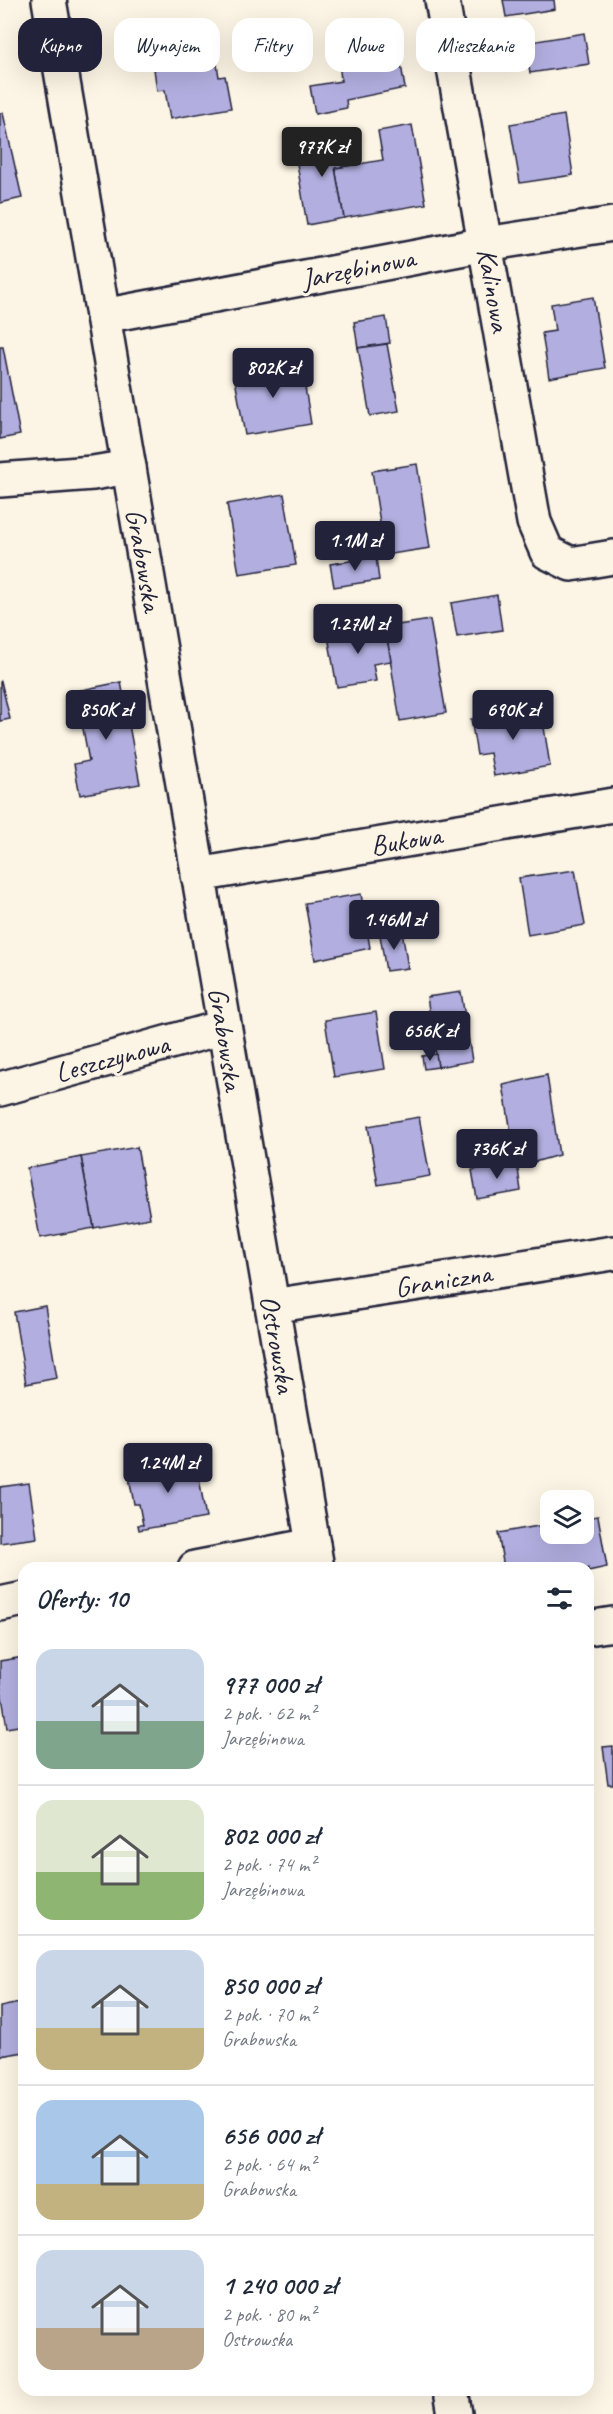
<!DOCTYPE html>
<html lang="pl">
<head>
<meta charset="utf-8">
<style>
	body { margin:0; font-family:Caveat,sans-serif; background:#f2f2f3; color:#1f2937; height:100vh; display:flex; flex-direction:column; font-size:22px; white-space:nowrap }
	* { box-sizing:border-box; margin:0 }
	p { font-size:20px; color:#747a83 }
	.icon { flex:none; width:33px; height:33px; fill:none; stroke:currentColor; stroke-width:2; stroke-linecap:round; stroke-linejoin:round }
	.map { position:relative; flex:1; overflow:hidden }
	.side { position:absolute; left:18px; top:1562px; width:576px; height:834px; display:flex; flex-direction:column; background:#fff; border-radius:18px; box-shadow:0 6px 24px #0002 }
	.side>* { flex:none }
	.top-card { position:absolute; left:18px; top:18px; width:578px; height:54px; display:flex; gap:12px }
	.tools { position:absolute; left:540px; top:1490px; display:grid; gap:12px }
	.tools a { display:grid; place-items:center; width:54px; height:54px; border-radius:12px; background:#fff; box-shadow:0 6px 24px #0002; font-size:30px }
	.price { position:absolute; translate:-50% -51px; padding:0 14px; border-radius:6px; background:#22223b; color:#fff; font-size:20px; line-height:39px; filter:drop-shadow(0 2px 3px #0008) }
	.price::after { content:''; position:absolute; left:50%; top:36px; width:18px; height:14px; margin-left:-9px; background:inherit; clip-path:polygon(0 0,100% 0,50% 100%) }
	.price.active { background:#222; color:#fff }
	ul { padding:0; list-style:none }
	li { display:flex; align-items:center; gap:18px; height:150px; padding:0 18px }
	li+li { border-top:2px solid #e0e1e3 }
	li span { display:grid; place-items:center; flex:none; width:168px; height:120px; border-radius:18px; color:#555 }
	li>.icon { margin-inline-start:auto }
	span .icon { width:72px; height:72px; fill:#fffc; stroke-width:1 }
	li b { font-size:26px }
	h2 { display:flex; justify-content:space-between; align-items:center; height:72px; padding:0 18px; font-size:26px }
	.chip { padding:0 21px; border-radius:18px; background:#fff; box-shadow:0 6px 24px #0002; font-size:21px; line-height:54px }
	.chip.active { background:#22223b; color:#fff }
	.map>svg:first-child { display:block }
</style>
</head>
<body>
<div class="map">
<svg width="613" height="2414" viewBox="0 0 613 2414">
	<rect width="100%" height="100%" fill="#fcf5e5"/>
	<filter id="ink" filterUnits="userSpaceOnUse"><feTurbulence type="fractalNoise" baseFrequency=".0167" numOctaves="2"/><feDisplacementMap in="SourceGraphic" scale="12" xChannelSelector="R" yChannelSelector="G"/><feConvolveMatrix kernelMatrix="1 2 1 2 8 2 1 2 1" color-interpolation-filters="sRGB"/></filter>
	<g filter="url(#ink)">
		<g fill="#b2aedf" stroke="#22223b" stroke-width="1.5">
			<path d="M503 0H554L555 9 506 17Z"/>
			<path d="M386 26 392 66 401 65 405 88 346 100 347 108 315 114 310 86 341 81 337 39 357 35V31Z"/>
			<path d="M584 33 589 64 530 73 525 43Z"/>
			<path d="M216 58 219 77 225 76 231 108 170 119 165 90 157 91 154 69Z"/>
			<path d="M0 113H3L22 198 0 203Z"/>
			<path d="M564 115 573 175 520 183 510 124Z"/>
			<path d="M412 125 426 204 344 218 335 168 383 160 378 131Z"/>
			<path d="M347 137 352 165 335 168 344 218 307 225 294 145Z"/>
			<path d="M593 297 605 368 549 378 542 333 555 331 551 304Z"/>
			<path d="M386 317 390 343 358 348 354 322Z"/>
			<path d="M387 344 399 411 370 416 358 348Z"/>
			<path d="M0 347H3L20 435 0 439Z"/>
			<path d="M301 363 311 424 245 435 234 374Z"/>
			<path d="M417 464 430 548 385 555 372 471Z"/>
			<path d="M284 494 296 565 239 574 227 504Z"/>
			<path d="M376 557 379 580 334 587 330 564Z"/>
			<path d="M497 595 502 630 457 637 451 603Z"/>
			<path d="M430 620 446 713 400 721 385 627Z"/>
			<path d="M385 627 391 661 373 664 376 681 337 687 328 636Z"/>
			<path d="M1 681 10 719 0 721V682Z"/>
			<path d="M121 682 140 784 80 795 74 764 89 761 76 691Z"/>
			<path d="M541 708 550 766 494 776 490 753 477 755 471 719Z"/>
			<path d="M575 870 585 925 528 935 519 878Z"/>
			<path d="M361 894 370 948 315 960 305 903Z"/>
			<path d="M402 931 408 968 386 971 380 935Z"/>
			<path d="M461 992 472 1061 438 1067 427 997Z"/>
			<path d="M376 1012 385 1069 334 1077 325 1020Z"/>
			<path d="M436 1054 438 1067 424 1069 422 1056Z"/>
			<path d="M547 1075 559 1155 517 1167 503 1085Z"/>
			<path d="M419 1117 430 1176 378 1185 368 1126Z"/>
			<path d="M137 1147 150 1218 94 1228 81 1157Z"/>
			<path d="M81 1157 94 1228 40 1238 27 1168Z"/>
			<path d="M517 1162 521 1191 477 1199 472 1170Z"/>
			<path d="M45 1306 57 1378 26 1384 14 1312Z"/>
			<path d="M196 1460 206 1518 139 1530 138 1525H143L139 1504H134L128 1472Z"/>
			<path d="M29 1483 37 1538 0 1543V1487Z"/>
			<path d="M598 1516 607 1567 588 1571V1568H504L498 1533 550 1524V1533H584V1518Z"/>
			<path d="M24 1657V1725L7 1728 0 1684V1661Z"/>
			<path d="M613 1746V1784H608L603 1747Z"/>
			<path d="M24 2002V2052L0 2056V2007Z"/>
		</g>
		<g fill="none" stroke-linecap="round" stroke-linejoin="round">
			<g stroke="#22223b" stroke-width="38">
				<g id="street">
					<path d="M442 0 534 522 547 552 571 564 613 557"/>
					<path d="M103 316 486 244 613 224"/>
					<path d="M0 480 93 473 129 467"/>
					<path d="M198 875 613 805"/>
					<path d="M0 1089 224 1027"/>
					<path d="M272 1306 613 1253"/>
					<path d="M195 1568 313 1545"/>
					<path d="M0 1604 24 1599"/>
					<path d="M588 1628 613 1624"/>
				</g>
			</g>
			<g stroke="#22223b" stroke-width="38">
				<g id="secondary">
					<path d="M49 0 317 1568"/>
					<path d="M451 2390 455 2414"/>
				</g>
			</g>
			<use href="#street" stroke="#fcf5e5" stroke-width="33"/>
			<use href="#secondary" stroke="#fcf5e5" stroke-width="33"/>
		</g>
	</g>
	<g text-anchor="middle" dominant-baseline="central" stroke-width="6" stroke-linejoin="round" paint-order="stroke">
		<g font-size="28" fill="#22223b" stroke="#fcf5e5">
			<text transform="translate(358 268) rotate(-11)">Jarzębinowa</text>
			<text transform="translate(494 290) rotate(80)">Kalinowa</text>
			<text transform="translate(144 560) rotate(80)">Grabowska</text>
			<text transform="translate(406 840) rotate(-9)">Bukowa</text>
			<text transform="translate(226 1039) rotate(81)">Grabowska</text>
			<text transform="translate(112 1058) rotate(-15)">Leszczynowa</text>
			<text transform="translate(443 1280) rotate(-9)">Graniczna</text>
			<text transform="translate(278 1344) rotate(80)">Ostrowska</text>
		</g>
	</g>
</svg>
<div class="tools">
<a><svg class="icon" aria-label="layers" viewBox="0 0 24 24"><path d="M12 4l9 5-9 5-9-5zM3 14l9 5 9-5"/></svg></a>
</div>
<b class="price active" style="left:322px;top:178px">977K zł</b>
<b class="price" style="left:273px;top:399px">802K zł</b>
<b class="price" style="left:355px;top:572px">1.1M zł</b>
<b class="price" style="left:358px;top:655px">1.27M zł</b>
<b class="price" style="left:106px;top:741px">850K zł</b>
<b class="price" style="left:513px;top:741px">690K zł</b>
<b class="price" style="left:394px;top:951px">1.46M zł</b>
<b class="price" style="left:430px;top:1062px">656K zł</b>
<b class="price" style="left:497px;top:1180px">736K zł</b>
<b class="price" style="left:168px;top:1494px">1.24M zł</b>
<div class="top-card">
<a class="chip active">Kupno</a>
<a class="chip">Wynajem</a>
<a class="chip">Filtry</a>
<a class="chip">Nowe</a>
<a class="chip">Mieszkanie</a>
</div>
<section class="side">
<h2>Oferty: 10<svg class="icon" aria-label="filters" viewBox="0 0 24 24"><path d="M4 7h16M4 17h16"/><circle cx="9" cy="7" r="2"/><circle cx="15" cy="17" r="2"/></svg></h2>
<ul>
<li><span style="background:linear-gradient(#c9d6e8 60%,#7fa58c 0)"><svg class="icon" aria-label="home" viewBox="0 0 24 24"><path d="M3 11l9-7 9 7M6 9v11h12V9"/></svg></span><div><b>977 000 zł</b><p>2 pok. · 62 m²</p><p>Jarzębinowa</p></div></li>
<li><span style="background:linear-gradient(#dfe7d0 60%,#8fb573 0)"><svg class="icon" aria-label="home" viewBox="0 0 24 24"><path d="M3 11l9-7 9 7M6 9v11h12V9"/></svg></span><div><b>802 000 zł</b><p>2 pok. · 74 m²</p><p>Jarzębinowa</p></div></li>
<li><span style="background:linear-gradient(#c9d6e8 65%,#c2b280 0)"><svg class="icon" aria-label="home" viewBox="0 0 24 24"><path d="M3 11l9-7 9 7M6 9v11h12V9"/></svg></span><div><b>850 000 zł</b><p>2 pok. · 70 m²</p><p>Grabowska</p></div></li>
<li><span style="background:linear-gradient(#a9c7e8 70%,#c2b280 0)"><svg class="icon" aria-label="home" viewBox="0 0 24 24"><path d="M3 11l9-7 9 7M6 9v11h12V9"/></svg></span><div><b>656 000 zł</b><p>2 pok. · 64 m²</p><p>Grabowska</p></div></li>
<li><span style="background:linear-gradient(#c9d6e8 65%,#b9a48a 0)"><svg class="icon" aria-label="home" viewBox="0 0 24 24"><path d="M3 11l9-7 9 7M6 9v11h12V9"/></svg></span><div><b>1 240 000 zł</b><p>2 pok. · 80 m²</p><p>Ostrowska</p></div></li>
</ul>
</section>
</div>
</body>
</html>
